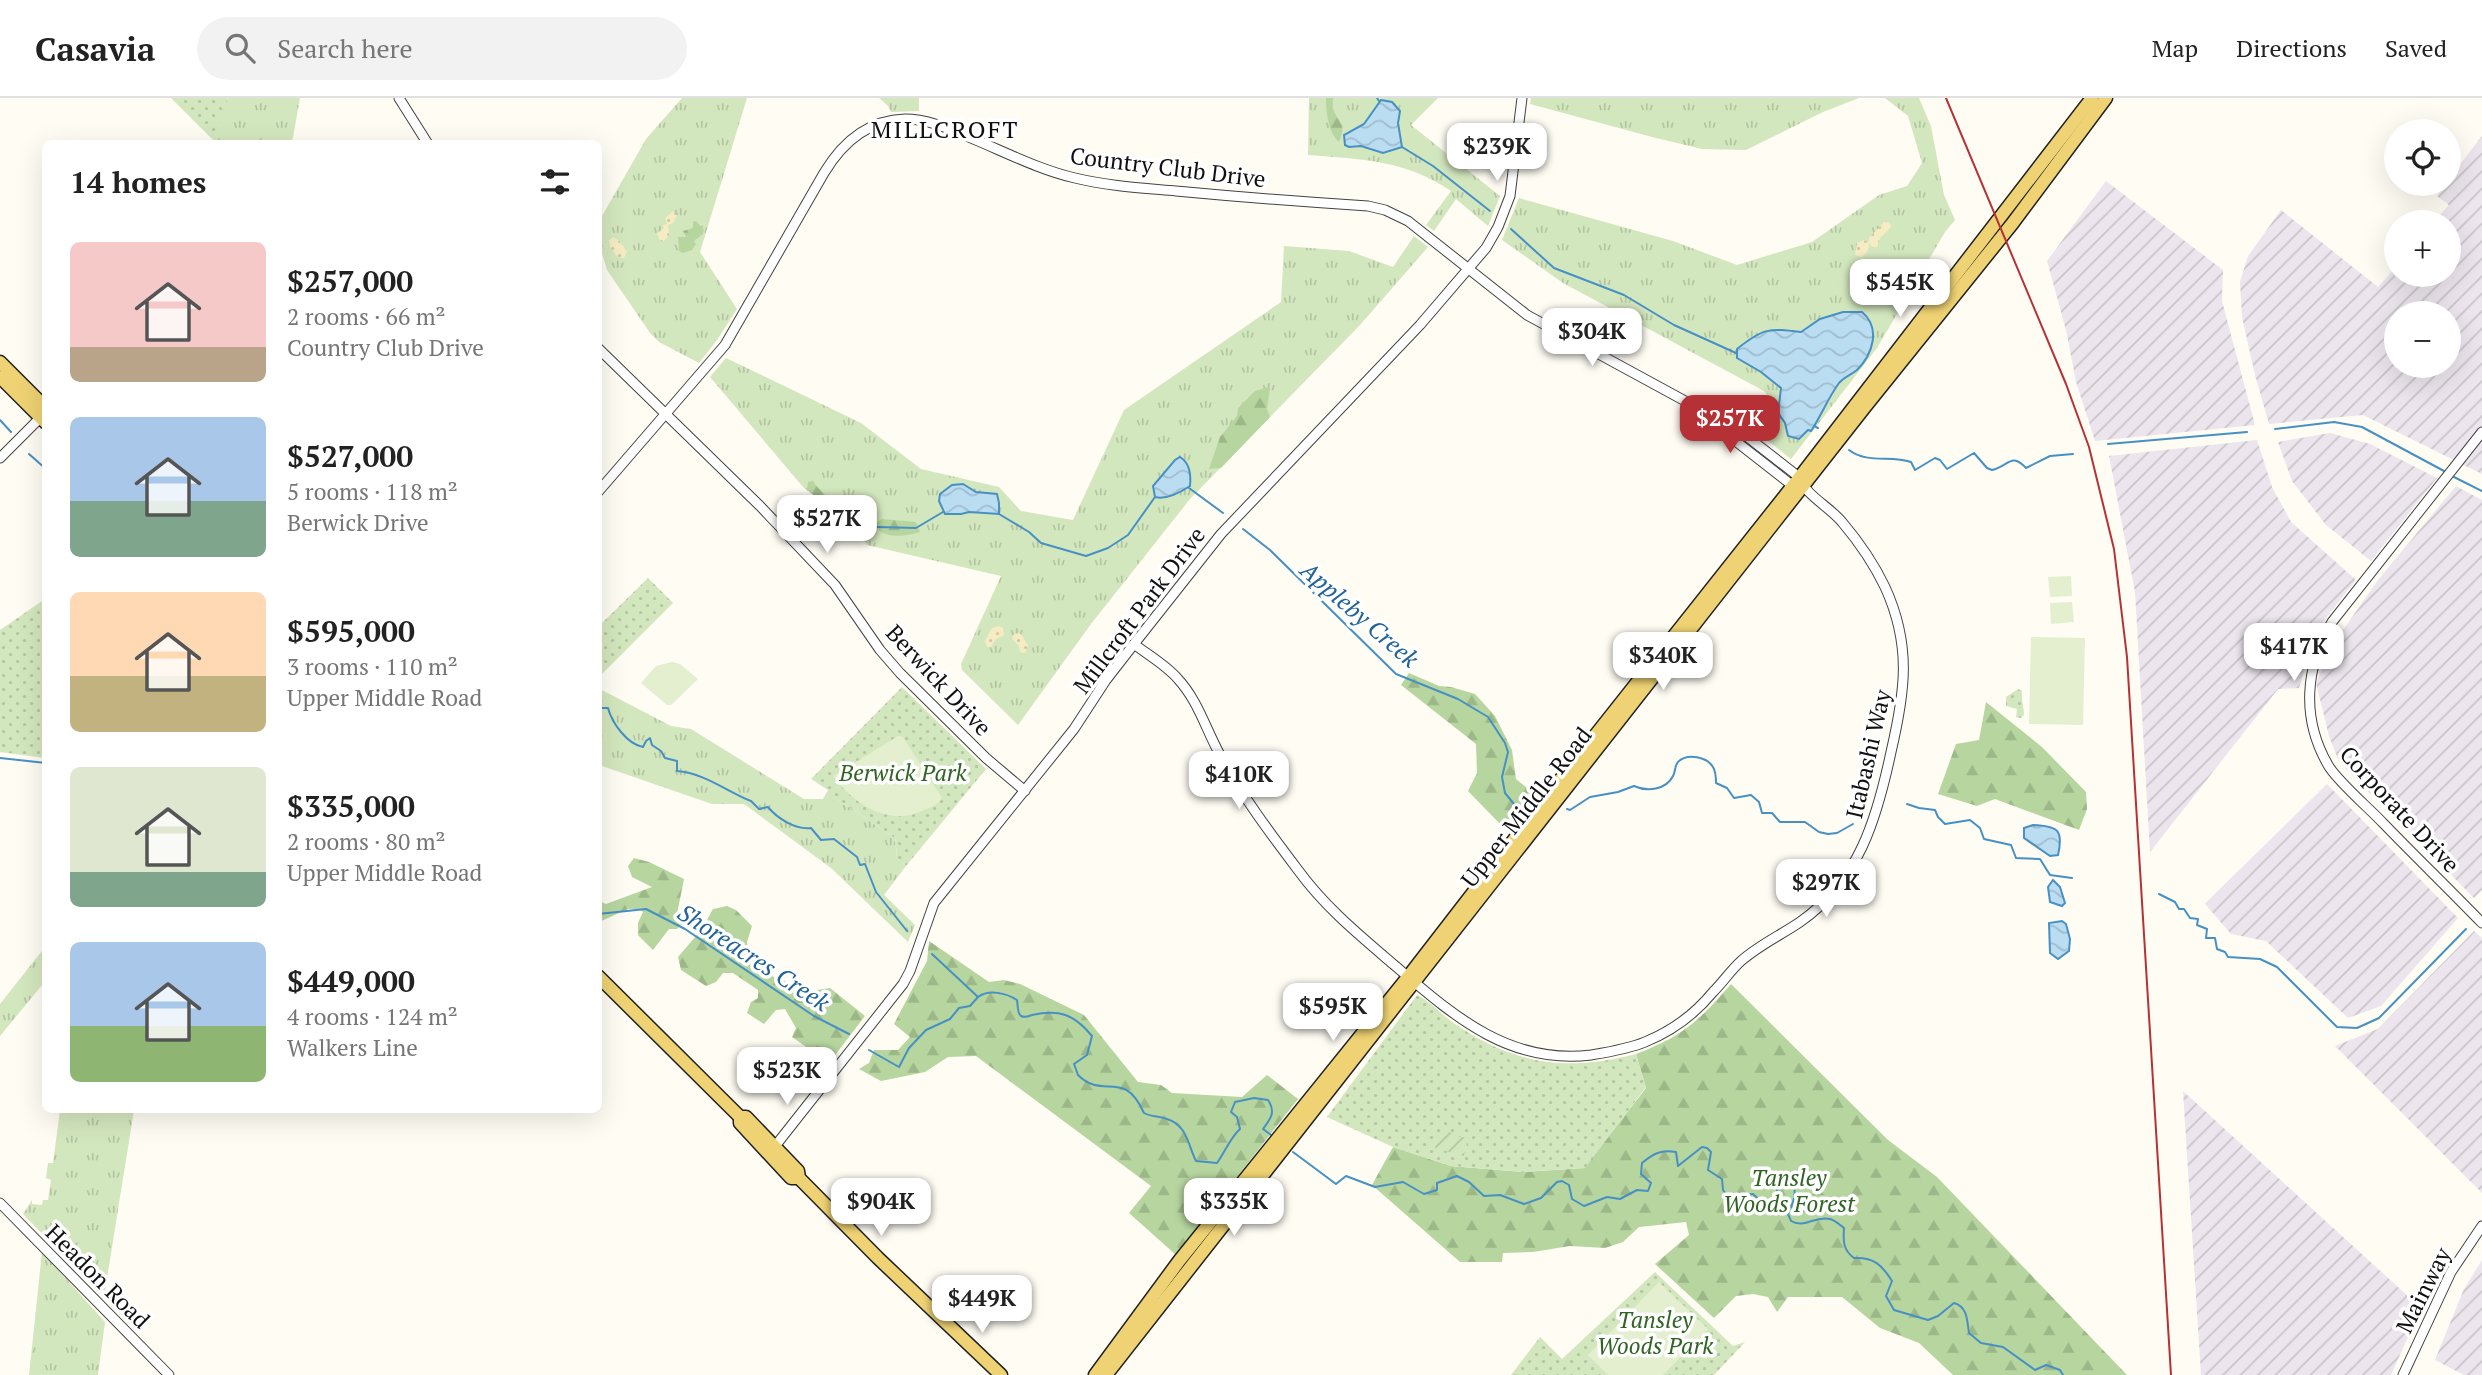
<!DOCTYPE html>
<html lang="en">
<head>
<meta charset="utf-8">
<style>
	body { margin:0; font-family:"PT Serif",serif; background:#f2f2f2; color:#222; height:100vh; display:flex; flex-direction:column; font-size:26px; white-space:nowrap }
	* { box-sizing:border-box; margin:0 }
	p { font-size:23px; color:#767676 }
	.icon { flex:none; width:38px; height:38px; fill:none; stroke:currentColor; stroke-width:2; stroke-linecap:round; stroke-linejoin:round }
	.map { position:relative; flex:1; overflow:hidden }
	.drawer { position:absolute; left:42px; top:42px; width:560px; height:973px; display:flex; flex-direction:column; background:#fff; border-radius:10px; box-shadow:0 7px 28px #0002 }
	.drawer>* { flex:none }
	.fabs { position:absolute; left:2384px; top:21px; display:grid; gap:14px }
	.fabs a { display:grid; place-items:center; width:77px; height:77px; border-radius:50%; background:#fff; box-shadow:0 7px 28px #0002; font-size:35px }
	.price { position:absolute; translate:-50% -60px; padding:0 16px; border-radius:14px; background:#fff; color:#222; font-size:23px; line-height:46px; filter:drop-shadow(0 2px 4px #0008) }
	.price::after { content:''; position:absolute; left:50%; top:42px; width:21px; height:16px; margin-left:-10px; background:inherit; clip-path:polygon(0 0,100% 0,50% 100%) }
	.price.on { background:#b63135; color:#fff }
	ul { padding:0; list-style:none }
	li { display:flex; align-items:center; gap:21px; height:175px; padding:0 28px }
	li span { display:grid; place-items:center; flex:none; width:196px; height:140px; border-radius:10px; color:#555 }
	li>.icon { margin-inline-start:auto }
	span .icon { width:84px; height:84px; fill:#fffc; stroke-width:1 }
	li b { font-size:30px }
	h2 { display:flex; justify-content:space-between; align-items:center; height:84px; padding:0 28px; font-size:30px }
	header { display:flex; align-items:center; gap:42px; box-sizing:border-box; height:98px; padding:0 35px; background:#fff; border-bottom:2px solid #e0e0e0 }
	header strong { font-size:33px }
	nav { display:flex; gap:38px; margin-inline-start:auto; font-size:24px }
	.search { width:490px; height:63px; background:#f2f2f2; display:flex; align-items:center; gap:18px; box-sizing:border-box; padding:0 24px; border-radius:38px; color:#767676; font-size:26px }
	.map>svg:first-child { display:block }
</style>
</head>
<body>
<header>
<strong>Casavia</strong>
<div class="search"><svg class="icon" aria-label="search" viewBox="0 0 24 24"><circle cx="10" cy="10" r="6"/><path d="M15 15l6 6"/></svg>Search here</div>
<nav><a>Map</a><a>Directions</a><a>Saved</a></nav>
</header>
<div class="map">
<svg width="2482" height="1277" viewBox="0 0 2482 1277">
	<defs>
		<pattern id="industrial-furrows" width="10" height="10" patternUnits="userSpaceOnUse" patternTransform="scale(1.75)"><rect width="10" height="10" fill="#ece5ed"/><path d="M-1 1l2-2M0 10L10 0M9 11l2-2" fill="none" stroke="#c9c3ca"/></pattern>
		<pattern id="grass-tufts" width="24" height="20" patternUnits="userSpaceOnUse" patternTransform="scale(1.75)"><rect width="24" height="20" fill="#d3e7be"/><path d="M3 7l-1-3M5 7V3M7 7l1-3M15 17l-1-3M17 17v-4M19 17l1-3" fill="none" stroke="#b4c5a2"/></pattern>
		<pattern id="forest-firs" width="22" height="20" patternUnits="userSpaceOnUse" patternTransform="scale(1.75)"><rect width="22" height="20" fill="#b7d69f"/><path d="M5 1l3.5 6h-7zM16 11l3.5 6h-7z" fill="#9cb788"/></pattern>
		<pattern id="sand-dots" width="8" height="8" patternUnits="userSpaceOnUse" patternTransform="scale(1.75)"><rect width="8" height="8" fill="#f6ecc3"/><path d="M2 2h.1M6 6h.1" fill="none" stroke="#d2c9a6" stroke-width="1.8" stroke-linecap="round"/></pattern>
		<pattern id="park-dots" width="8" height="8" patternUnits="userSpaceOnUse" patternTransform="scale(1.75)"><rect width="8" height="8" fill="#d3e7be"/><path d="M2 2h.1M6 6h.1" fill="none" stroke="#b4c5a2" stroke-width="1.8" stroke-linecap="round"/></pattern>
		<pattern id="garden-furrows" width="10" height="10" patternUnits="userSpaceOnUse" patternTransform="scale(1.75)"><rect width="10" height="10" fill="#d3e7be"/><path d="M-1 1l2-2M0 10L10 0M9 11l2-2" fill="none" stroke="#b4c5a2"/></pattern>
		<pattern id="water-waves" width="16" height="10" patternUnits="userSpaceOnUse" patternTransform="scale(1.75)"><rect width="16" height="10" fill="#bbddf2"/><path d="M0 5q4-4 8 0t8 0" fill="none" stroke="#a0bdce"/></pattern>
	</defs>
	<rect width="100%" height="100%" fill="#fefcf3"/>
	<g fill="url(#industrial-furrows)" fill-rule="evenodd">
		<path d="M2482 38V376L2363 317 2269 326 2255 277 2242 219 2240 184 2248 158 2281 112 2378 189 2396 169V177H2448V124H2434L2449 107 2437 98 2446 86H2448V82ZM2396 215H2448V268H2396Z"/>
		<path d="M2106 83 2223 172 2222 203 2255 327 2095 343 2076 284 2066 232 2047 163Z"/>
		<path d="M2330 335 2370 346 2437 380 2371 463 2326 427 2292 383 2278 344Z"/>
		<path d="M2257 342 2272 389 2291 424 2356 482 2322 525 2312 547 2299 590 2278 591 2150 754 2135 494 2109 358Z"/>
		<path d="M2456 388 2482 402V792L2474 800 2339 664 2329 638 2316 585 2334 545 2378 482Z"/>
		<path d="M2327 686 2458 820 2381 908 2348 920 2266 843 2231 836 2205 806Z"/>
		<path d="M2474 833 2482 840V1095L2335 948 2378 931Z"/>
		<path d="M2183 993 2421 1210 2391 1277H2201Z"/>
		<path d="M2482 1162V1277H2464L2435 1262 2464 1191Z"/>
	</g>
	<g fill="url(#grass-tufts)">
		<path d="M228 0H300L292 45 216 46 219 20Z"/>
		<path d="M682 0H747L700 154 737 211 717 242 699 265 659 244 650 235 607 172 599 145 598 125 646 41Z"/>
		<path d="M879 0H919V13L891 14 888 8Z"/>
		<path d="M1309 0H1438L1411 27 1500 98 1488 128 1456 101 1434 133 1426 127 1451 93C1405 62 1362 61 1308 57Z"/>
		<path d="M1531 0H1859L1823 14 1746 52 1702 51 1652 39 1530 6Z"/>
		<path d="M1885 0H1919L1931 28 1944 97 1955 122 1945 134 1877 250 1791 361 1753 331 1771 301 1764 293 1563 185 1502 142 1519 100 1673 143 1737 167 1812 144 1879 97 1907 88 1922 65 1908 18Z"/>
		<path d="M1414 138 1428 149 1360 227 1190 401 1091 526 1018 627 962 572 961 566 1001 478 867 447 857 431 803 389 710 279 726 260 861 325 921 371 999 389 1021 413 1073 422 1124 312 1281 204 1284 148 1349 153 1393 169Z"/>
		<path d="M598 590 671 628 691 631 804 701H837L895 740 897 760 906 768 884 797 915 827 908 844 831 770 744 706H712L599 667Z"/>
		<path d="M45 849V887L43 886 0 938V906Z"/>
		<path d="M60 1012H134L104 1199 23 1116 32 1102V1106L42 1107 43 1102H48L51 1082 46 1080 48 1065H53Z"/>
		<path d="M42 1154 105 1224 98 1277H29Z"/>
	</g>
	<g fill="url(#forest-firs)">
		<path d="M1326 0H1333C1333 4 1332 9 1334 13 1340 28 1347 24 1339 44 1328 34 1326 14 1326 0Z"/>
		<path d="M696 123 704 132 703 136 694 143 696 146 692 152 683 155 679 153 678 139H686L683 133 693 130V124Z"/>
		<path d="M1268 289 1270 290 1267 311 1270 319 1221 370 1209 371 1220 339 1237 318 1238 310 1255 293Z"/>
		<path d="M813 383C815 389 838 408 846 412L840 417 807 392 808 384Z"/>
		<path d="M882 421 916 424 920 434C906 438 888 441 877 431L876 425Z"/>
		<path d="M1409 575 1439 588 1451 589 1475 596 1495 618 1512 652 1516 681 1532 694 1504 730 1468 693 1477 675 1476 646 1401 587Z"/>
		<path d="M1986 604 2042 649 2086 694 2087 711 2079 732 1995 701 1977 708 1938 696 1956 646 1979 642Z"/>
		<path d="M634 760 649 764 684 781 677 816 683 825 677 831H669L653 852 638 837V825L643 814 639 811H628L599 824V803L606 806 652 789 632 779 628 768Z"/>
		<path d="M727 808 736 812 752 828 747 844 749 857 769 877 810 893 830 890 865 918 829 965 792 939 796 930 785 911 776 912 764 926 747 915 751 904 758 900V892L733 875H723L716 884 706 888 681 872 678 859 702 831 713 811Z"/>
		<path d="M929 843 989 884 1004 882 1020 886 1084 917 1138 984 1161 987 1172 995 1242 999 1267 977 1298 1001 1176 1157 1129 1115 1151 1088 976 958 948 959 925 974 881 983 859 971 869 965 874 952H898L910 939 894 926 927 863Z"/>
		<path d="M1731 886 1888 1042 1937 1079 2127 1277H1953L1919 1245 1880 1230 1842 1199H1788L1777 1214 1768 1199 1753 1196 1736 1198 1714 1220 1655 1166 1689 1137 1686 1124 1639 1129 1623 1144 1605 1150 1570 1148 1533 1154 1503 1155 1502 1164H1460L1372 1087 1393 1049 1451 1068 1523 1074 1584 1070 1646 990 1636 956C1683 938 1698 924 1731 886Z"/>
	</g>
	<g fill="url(#sand-dots)">
		<path d="M674 113 677 117 673 125 668 127 669 137 664 143H660L657 135 662 132 663 127 667 126 665 120Z"/>
		<path d="M1885 123 1890 125 1891 129 1880 140 1877 149 1873 150 1869 145C1869 152 1867 155 1861 159L1855 157 1857 145 1864 142 1869 144V140Z"/>
		<path d="M613 139 619 143 627 153 624 160 618 159 610 149 609 142Z"/>
		<path d="M998 528 1003 530 1004 537 995 542 991 549H987L985 543 991 531Z"/>
		<path d="M1019 535 1022 537 1028 548 1025 555 1020 554 1019 548 1012 541 1014 536Z"/>
	</g>
	<g fill="url(#park-dots)">
		<path d="M171 0H228L220 20 216 45Z"/>
		<path d="M648 480 673 505 601 577 599 575V528Z"/>
		<path d="M45 501V660L0 654V532Z"/>
		<path d="M902 589 986 671 906 768 897 760 895 740 837 701H823L828 692 811 681Z"/>
		<path d="M2018 591 2022 593C2021 602 2024 609 2024 617L2021 620 2016 619 2017 611 2006 608V599Z"/>
		<path d="M1417 897C1431 904 1442 917 1455 926 1516 967 1565 974 1636 956L1646 989 1585 1070 1523 1074 1451 1068 1393 1049 1327 1019Z"/>
		<path d="M1655 1174 1733 1248 1745 1244 1714 1277H1511L1540 1239 1562 1261Z"/>
	</g>
	<path fill="url(#garden-furrows)" d="M1447 1032 1456 1038 1468 1040 1464 1058 1435 1050 1436 1045Z"/>
	<g fill="#e3efcf">
		<path d="M2071 478 2072 498 2050 499 2048 479Z"/>
		<path d="M2072 504 2074 524 2051 526 2050 505Z"/>
		<path d="M2031 539 2085 540 2083 627 2029 626Z"/>
		<path d="M672 564 680 566 698 581 671 607H667L641 585 656 568Z"/>
		<path d="M898 638 903 639 942 700C938 707 931 709 924 712 890 730 853 706 833 678Z"/>
		<path d="M1659 1184 1708 1231 1663 1277H1608L1588 1257Z"/>
	</g>
	<g fill="url(#water-waves)" stroke="#4790c4" stroke-width="2">
		<path d="M1381 2 1392 4 1400 13 1398 25 1402 49 1383 55 1361 48 1349 49 1345 47 1344 37 1364 26Z"/>
		<path d="M1843 214H1862C1881 230 1873 256 1857 272 1851 277 1844 279 1839 285 1828 300 1821 318 1811 333L1808 332 1799 341 1788 338 1785 325 1778 315 1781 290 1761 274 1737 260V251C1763 230 1769 230 1801 234L1820 221Z"/>
		<path d="M1180 359C1190 365 1191 378 1190 388 1181 394 1167 402 1155 399L1153 388 1175 362Z"/>
		<path d="M963 386 976 394 997 396 999 405V416L969 414 961 416H945L939 403 940 396 952 387Z"/>
		<path d="M2033 727C2057 728 2064 731 2058 757L2050 758 2024 740V730Z"/>
		<path d="M2053 782 2060 789 2065 805 2062 808 2050 804 2048 789Z"/>
		<path d="M2062 823 2066 826 2070 841 2069 853 2058 861 2050 855 2049 825Z"/>
	</g>
	<g fill="none" stroke-linecap="round" stroke-linejoin="round">
		<g stroke="#4790c4" stroke-width="2">
			<path d="M1377 0 1379 3"/>
			<path d="M1402 49 1433 68 1490 113"/>
			<path d="M1511 131 1554 170 1624 197 1674 227 1736 255"/>
			<path d="M0 322 11 334"/>
			<path d="M1814 328 1818 330"/>
			<path d="M2275 331 2334 324 2362 329 2444 373"/>
			<path d="M2108 346 2247 334"/>
			<path d="M1849 352C1867 366 1891 357 1911 364L1915 372 1935 360 1940 362 1947 371 1974 355 1987 370 1992 372C2009 368 2011 354 2026 370L2050 358 2073 356"/>
			<path d="M29 356 46 371"/>
			<path d="M2454 379 2482 393"/>
			<path d="M1189 390 1223 415"/>
			<path d="M999 416 1029 434 1041 445 1086 458 1108 450 1128 437 1155 399"/>
			<path d="M877 429 916 430 943 414"/>
			<path d="M1243 431 1270 452 1396 576 1458 601 1488 619 1505 645 1508 654 1502 679 1505 695 1519 712"/>
			<path d="M598 610H608C612 625 627 646 643 649L646 643 650 640 652 647 661 653 665 660 677 663V673C704 675 728 694 751 703L759 711 768 709C777 720 795 732 811 730L821 742 834 741 857 759 860 767 865 766 876 794 907 833"/>
			<path d="M0 660 46 665"/>
			<path d="M1907 706 1919 710 1935 712 1938 719 1945 726 1970 722 1980 730 1984 741 2011 747 2016 760 2040 761 2050 777 2072 780"/>
			<path d="M1567 711 1570 712 1590 699 1618 694 1634 688C1647 694 1666 692 1673 678 1676 673 1674 667 1679 663 1688 655 1707 659 1713 669 1716 674 1716 680 1716 685L1727 690 1734 700 1751 697 1759 704 1762 715H1772L1780 724H1805L1819 734 1828 736 1837 735 1853 726"/>
			<path d="M2159 796 2175 804 2179 811H2184L2190 820 2198 821 2197 827 2207 831 2206 840H2215L2217 851 2225 854 2228 859 2260 861 2277 869 2337 929 2357 930 2379 920 2466 831"/>
			<path d="M598 816 646 811 685 831 814 918 849 936"/>
			<path d="M932 856 978 899C989 891 1006 895 1017 902 1018 907 1017 915 1021 918 1025 920 1029 918 1032 917 1059 911 1074 916 1092 938L1087 957 1074 966 1078 977C1104 1003 1123 969 1144 1015 1151 1019 1159 1018 1167 1021 1187 1027 1188 1047 1196 1063L1217 1065C1225 1054 1230 1040 1240 1031L1237 1019 1231 1014 1235 1004 1254 1000 1268 1002C1276 1014 1271 1020 1263 1031L1271 1037"/>
			<path d="M869 952 899 969 909 950 926 932 950 921 959 910 970 908 978 899"/>
			<path d="M1293 1054 1336 1086 1346 1078 1375 1089 1403 1084 1424 1096 1437 1092V1085L1457 1078 1469 1084 1484 1098 1500 1097 1524 1106 1541 1100 1557 1084 1562 1083 1569 1087 1572 1101 1584 1108 1607 1099 1620 1101 1637 1092 1648 1093 1651 1085 1641 1076 1642 1065C1653 1056 1661 1051 1676 1054L1678 1068 1702 1049 1707 1050 1711 1054 1708 1072 1722 1081 1723 1092 1729 1100 1736 1102 1744 1097 1753 1096 1768 1110 1777 1100 1778 1079 1782 1076 1787 1075C1799 1089 1795 1102 1788 1116L1791 1123C1805 1131 1815 1117 1830 1121 1835 1122 1840 1127 1844 1130 1843 1143 1843 1152 1854 1160 1874 1159 1882 1167 1892 1183L1886 1198 1894 1212 1928 1222 1938 1218 1954 1205C1968 1209 1967 1223 1969 1235L1981 1245 2003 1249 2035 1272 2046 1267 2060 1272 2063 1277"/>
		</g>
		<g stroke="#434343" stroke-width="11">
			<g id="minor">
				<path d="M399 0 428 46"/>
				<path d="M598 250 760 408 835 487 880 552 900 575 986 660 1025 693"/>
				<path d="M2482 334 2332 524C2305 569 2301 620 2328 667 2337 683 2369 710 2383 725 2416 759 2449 791 2482 825"/>
				<path d="M1737 337 1738 345 1793 388H1798"/>
				<path d="M0 360 44 316"/>
				<path d="M598 394 725 247 824 75C842 45 868 22 905 21 929 21 949 31 971 40 1005 54 1040 72 1075 80 1108 88 1143 90 1176 93 1240 99 1304 104 1368 108L1385 112 1408 123 1527 217 1698 310 1737 337H1745L1799 379C1807 399 1829 408 1842 424 1859 444 1874 466 1885 489 1912 548 1905 594 1891 654 1877 720 1859 783 1800 824 1781 837 1759 847 1741 863 1731 872 1723 884 1713 894 1695 916 1672 933 1645 944 1628 951 1609 954 1591 957 1507 967 1452 916 1393 866 1358 836 1325 809 1298 772 1270 735 1240 695 1219 655 1205 629 1198 603 1178 581 1166 567 1148 557 1134 546"/>
				<path d="M772 1052 903 886 910 873 934 805 1074 631 1106 582 1134 546 1221 436 1420 227 1486 150 1498 129 1510 98 1522 0"/>
				<path d="M0 1105 169 1277"/>
				<path d="M2403 1277 2451 1174 2482 1128"/>
			</g>
		</g>
		<g stroke="#212121" stroke-width="15">
			<g id="major">
				<path d="M0 264 46 310"/>
				<path d="M0 279 46 325"/>
				<path d="M598 878 740 1019H746L798 1073 799 1080 878 1160 1001 1277"/>
				<path d="M740 1019V1025L791 1080H799"/>
				<path d="M1095 1277 1179 1163 1408 879 1571 668 1803 375 2092 0"/>
				<path d="M1106 1277 1864 310 2012 126 2106 0"/>
			</g>
		</g>
		<use href="#minor" stroke="#fff" stroke-width="9"/>
		<use href="#major" stroke="#eed273" stroke-width="12"/>
		<path stroke="#b63135" stroke-width="2" d="M1946 0 2066 286 2089 349 2114 451 2127 559 2171 1277"/>
	</g>
	<g text-anchor="middle" dominant-baseline="central" stroke-width="7" stroke-linejoin="round" paint-order="stroke">
		<g font-size="23" fill="#101010" stroke="#fff">
			<text transform="translate(1168 69) rotate(7)">Country Club Drive</text>
			<text transform="translate(1139 512) rotate(-53)">Millcroft Park Drive</text>
			<text transform="translate(939 582) rotate(47)">Berwick Drive</text>
			<text transform="translate(1868 656) rotate(-77)">Itabashi Way</text>
			<text transform="translate(1526 709) rotate(-52)">Upper Middle Road</text>
			<text transform="translate(2400 711) rotate(47)">Corporate Drive</text>
			<text transform="translate(98 1178) rotate(45)">Headon Road</text>
			<text transform="translate(2423 1192) rotate(-63)">Mainway</text>
		</g>
		<g font-size="23" font-style="italic" fill="#306324" stroke="#fff">
			<text x="903" y="674">Berwick Park</text>
			<text x="1789" y="1079">Tansley<tspan x="1789" dy="26">Woods Forest</tspan></text>
			<text x="1655" y="1221">Tansley<tspan x="1655" dy="26">Woods Park</tspan></text>
		</g>
		<g font-size="24" letter-spacing="2" fill="#101010" stroke="#fff">
			<text x="945" y="31">MILLCROFT</text>
		</g>
		<g font-size="24" font-style="italic" fill="#216399" stroke="#fff">
			<text transform="translate(1360 516) rotate(41)">Appleby Creek</text>
			<text transform="translate(754 859) rotate(33)">Shoreacres Creek</text>
		</g>
	</g>
</svg>
<div class="fabs">
<a><svg class="icon" aria-label="locate" viewBox="0 0 24 24"><circle cx="12" cy="12" r="6"/><path d="M12 2v4M12 18v4M2 12h4M18 12h4"/></svg></a>
<a>+</a>
<a>−</a>
</div>
<b class="price" style="left:1497px;top:85px">$239K</b>
<b class="price" style="left:1900px;top:221px">$545K</b>
<b class="price" style="left:1592px;top:270px">$304K</b>
<b class="price on" style="left:1730px;top:357px">$257K</b>
<b class="price" style="left:827px;top:457px">$527K</b>
<b class="price" style="left:2294px;top:585px">$417K</b>
<b class="price" style="left:1663px;top:594px">$340K</b>
<b class="price" style="left:1239px;top:713px">$410K</b>
<b class="price" style="left:1826px;top:821px">$297K</b>
<b class="price" style="left:1333px;top:945px">$595K</b>
<b class="price" style="left:787px;top:1009px">$523K</b>
<b class="price" style="left:881px;top:1140px">$904K</b>
<b class="price" style="left:1234px;top:1140px">$335K</b>
<b class="price" style="left:982px;top:1237px">$449K</b>
<section class="drawer">
<h2>14 homes<svg class="icon" aria-label="filters" viewBox="0 0 24 24"><path d="M4 7h16M4 17h16"/><circle cx="9" cy="7" r="2"/><circle cx="15" cy="17" r="2"/></svg></h2>
<ul>
<li><span style="background:linear-gradient(#f6c9c9 75%,#b9a48a 0)"><svg class="icon" aria-label="home" viewBox="0 0 24 24"><path d="M3 11l9-7 9 7M6 9v11h12V9"/></svg></span><div><b>$257,000</b><p>2 rooms · 66 m²</p><p>Country Club Drive</p></div></li>
<li><span style="background:linear-gradient(#a9c7e8 60%,#7fa58c 0)"><svg class="icon" aria-label="home" viewBox="0 0 24 24"><path d="M3 11l9-7 9 7M6 9v11h12V9"/></svg></span><div><b>$527,000</b><p>5 rooms · 118 m²</p><p>Berwick Drive</p></div></li>
<li><span style="background:linear-gradient(#ffd9b3 60%,#c2b280 0)"><svg class="icon" aria-label="home" viewBox="0 0 24 24"><path d="M3 11l9-7 9 7M6 9v11h12V9"/></svg></span><div><b>$595,000</b><p>3 rooms · 110 m²</p><p>Upper Middle Road</p></div></li>
<li><span style="background:linear-gradient(#dfe7d0 75%,#7fa58c 0)"><svg class="icon" aria-label="home" viewBox="0 0 24 24"><path d="M3 11l9-7 9 7M6 9v11h12V9"/></svg></span><div><b>$335,000</b><p>2 rooms · 80 m²</p><p>Upper Middle Road</p></div></li>
<li><span style="background:linear-gradient(#a9c7e8 60%,#8fb573 0)"><svg class="icon" aria-label="home" viewBox="0 0 24 24"><path d="M3 11l9-7 9 7M6 9v11h12V9"/></svg></span><div><b>$449,000</b><p>4 rooms · 124 m²</p><p>Walkers Line</p></div></li>
</ul>
</section>
</div>
</body>
</html>
